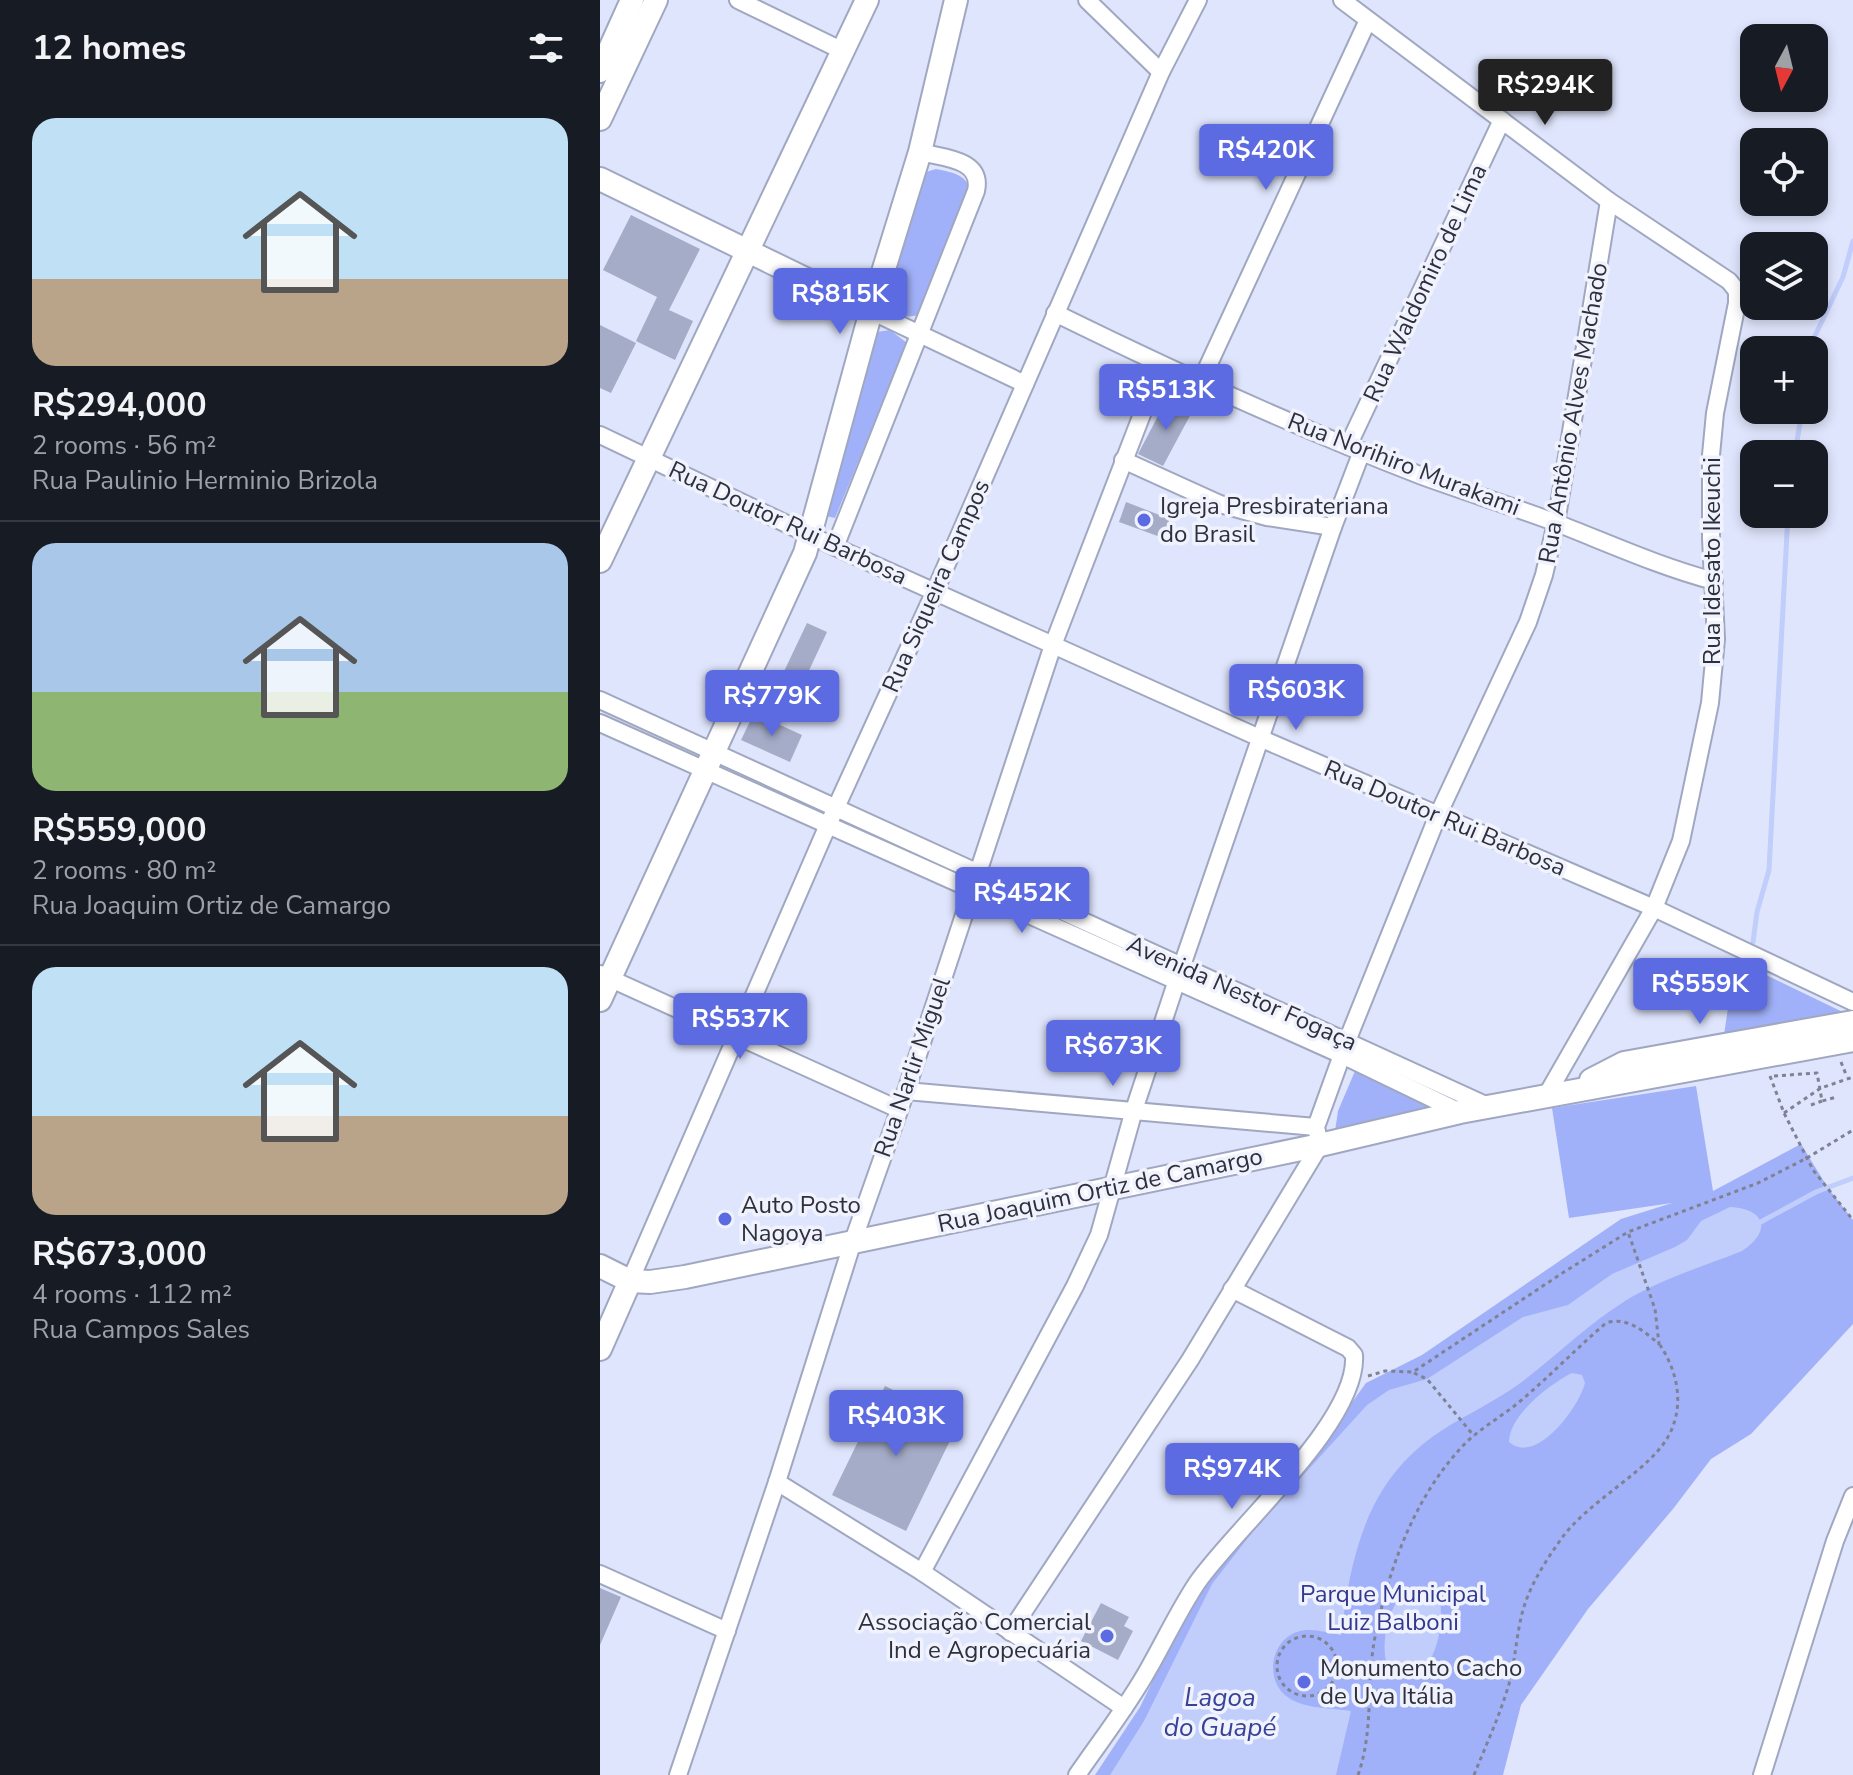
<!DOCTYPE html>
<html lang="en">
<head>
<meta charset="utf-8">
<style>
	body { margin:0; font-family:"Nunito Sans",sans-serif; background:#20242c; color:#f1f3f6; height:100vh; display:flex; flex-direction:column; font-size:30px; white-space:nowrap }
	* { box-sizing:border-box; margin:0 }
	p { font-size:26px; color:#9ea1a6 }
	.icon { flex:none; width:44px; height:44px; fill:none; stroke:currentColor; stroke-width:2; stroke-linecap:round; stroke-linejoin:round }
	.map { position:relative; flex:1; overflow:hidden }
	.side { display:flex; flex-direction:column; background:#171b24; width:600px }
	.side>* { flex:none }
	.needle { width:52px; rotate:187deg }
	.buttons { position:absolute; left:1140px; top:24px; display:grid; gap:16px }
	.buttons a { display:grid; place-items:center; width:88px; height:88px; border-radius:16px; background:#171b24; box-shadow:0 4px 12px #0003; font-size:40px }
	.price { position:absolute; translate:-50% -68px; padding:0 18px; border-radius:8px; background:#5c6be2; color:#fff; font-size:26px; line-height:52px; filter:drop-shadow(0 2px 4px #0008) }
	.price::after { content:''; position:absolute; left:50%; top:48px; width:24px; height:18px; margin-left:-12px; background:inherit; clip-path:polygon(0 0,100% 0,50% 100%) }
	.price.active { background:#222; color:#fff }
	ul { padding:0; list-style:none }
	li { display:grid; align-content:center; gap:16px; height:424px; padding:0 32px }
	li+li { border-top:2px solid #363941 }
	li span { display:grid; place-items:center; height:248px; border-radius:24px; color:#555 }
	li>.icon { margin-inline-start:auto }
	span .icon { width:144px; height:144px; fill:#fffc; stroke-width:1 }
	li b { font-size:34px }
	h2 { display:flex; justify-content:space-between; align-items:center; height:96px; padding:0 32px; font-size:34px }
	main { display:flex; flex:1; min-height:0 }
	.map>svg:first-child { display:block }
</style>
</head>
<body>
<main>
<section class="side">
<h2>12 homes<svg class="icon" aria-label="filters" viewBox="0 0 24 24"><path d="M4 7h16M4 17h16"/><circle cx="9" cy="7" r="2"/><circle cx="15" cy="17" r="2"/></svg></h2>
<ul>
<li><span style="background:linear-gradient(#bfe0f5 65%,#b9a48a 0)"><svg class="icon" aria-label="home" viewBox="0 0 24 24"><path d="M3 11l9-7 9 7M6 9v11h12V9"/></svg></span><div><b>R$294,000</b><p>2 rooms · 56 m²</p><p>Rua Paulinio Herminio Brizola</p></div></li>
<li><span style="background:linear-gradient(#a9c7e8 60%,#8fb573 0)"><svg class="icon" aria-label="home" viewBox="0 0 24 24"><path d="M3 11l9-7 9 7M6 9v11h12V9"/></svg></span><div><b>R$559,000</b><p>2 rooms · 80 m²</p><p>Rua Joaquim Ortiz de Camargo</p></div></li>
<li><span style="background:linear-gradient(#bfe0f5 60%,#b9a48a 0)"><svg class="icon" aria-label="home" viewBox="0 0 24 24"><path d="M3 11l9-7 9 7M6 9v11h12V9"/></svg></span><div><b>R$673,000</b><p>4 rooms · 112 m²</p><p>Rua Campos Sales</p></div></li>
</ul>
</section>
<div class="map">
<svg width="1253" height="1775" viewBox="0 0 1253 1775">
	<rect width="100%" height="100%" fill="#dfe5fc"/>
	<g fill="#a1b1f9">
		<path d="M336 169C349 172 363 173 369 186L318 315C299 320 297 312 287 297L323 173Z"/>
		<path d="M290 330 307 343 235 518 226 516 277 332Z"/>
		<path d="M1135 960 1253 1017 1123 1042Z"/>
		<path d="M755 1071 821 1101 831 1109 735 1131 738 1111Z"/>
		<path d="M1096 1086 1113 1191 1201 1144 1228 1188 1253 1220V1324L1151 1434 1111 1459 1073 1509 988 1609 921 1705 903 1775H495L540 1707 587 1610 610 1574 710 1460 766 1383 822 1355 1021 1219 1072 1203 969 1218 952 1108Z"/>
	</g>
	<g fill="#c1cdfb">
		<path d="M1130 1207C1166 1209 1172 1231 1142 1251 1102 1267 1061 1279 1025 1301 987 1325 955 1357 919 1384 894 1402 867 1414 841 1431 767 1479 751 1554 741 1635 727 1633 711 1627 697 1632 670 1641 664 1682 689 1698 705 1709 733 1708 751 1711L736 1775H510L544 1721 612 1584 658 1525 767 1405 789 1390 827 1379 923 1317 968 1305 1012 1274 1075 1247 1087 1240 1101 1221Z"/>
		<path d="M972 1373 982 1375 985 1383C979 1407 936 1466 909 1442 909 1415 950 1384 972 1373Z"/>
		<path d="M817 1587 836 1591C848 1609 838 1669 814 1674 803 1676 794 1667 786 1661 781 1637 790 1593 817 1587Z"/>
	</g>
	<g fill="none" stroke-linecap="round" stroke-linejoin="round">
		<g stroke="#c1cdfb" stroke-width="5">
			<path d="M1211 350 1212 342 1243 277 1253 241"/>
			<path d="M1195 454 1202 410"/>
			<path d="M1153 942 1157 912 1169 870 1188 514"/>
			<path d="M1157 1224 1216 1192 1253 1178"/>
		</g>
	</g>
	<g fill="#a5acc7">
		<path d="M31 215 100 249 69 310 93 321 75 360 36 341 57 297 3 270Z"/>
		<path d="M0 325 36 343 11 393 0 388Z"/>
		<path d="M568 397 593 410 563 466 538 454Z"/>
		<path d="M526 502 570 519 563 538 519 522Z"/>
		<path d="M207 623 227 632 198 694 178 684Z"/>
		<path d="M154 713 202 735 190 762 141 740Z"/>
		<path d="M285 1386 359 1422 306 1531 232 1495Z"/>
		<path d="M0 1588 21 1597 0 1645Z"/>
		<path d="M501 1603 529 1617 524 1626 533 1631 518 1660 481 1641Z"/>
	</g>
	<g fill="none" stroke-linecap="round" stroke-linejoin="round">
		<g stroke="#a0a7c1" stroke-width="20">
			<g id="street">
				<path d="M138 0 243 51"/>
				<path d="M487 0 561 72"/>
				<path d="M742 0 1009 201 1129 281 1137 291V303L1115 413 1111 455V538L1116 639 1110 703 1081 841 1054 908 946 1096"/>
				<path d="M271 311 425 384"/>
				<path d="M455 313C575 372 698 428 822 476 866 492 911 506 954 522 1008 543 1058 566 1114 581"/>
				<path d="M601 381 768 20"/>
				<path d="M0 435 235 547 662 739 1054 908 1253 1002"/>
				<path d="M748 446 902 120"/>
				<path d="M523 460 620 504 667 517 733 527"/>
				<path d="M235 547 376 191C383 159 344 158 320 152"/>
				<path d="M0 700 890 1107"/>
				<path d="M0 723 742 1055 860 1112"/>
				<path d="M0 974 298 1109"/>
				<path d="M306 1091 716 1127"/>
				<path d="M30 1281 228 825 335 591 561 72 598 0"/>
				<path d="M177 1482 322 1572 524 1708"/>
				<path d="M322 1572 475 1286 499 1235 534 1110 576 983 733 527 762 451"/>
				<path d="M0 1574 127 1631"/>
				<path d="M410 1632 590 1360 720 1145 716 1127 747 1041 838 815 928 622 944 575 956 523 1009 201"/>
				<path d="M78 1775 177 1482 253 1241 306 1091 453 645 561 365"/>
				<path d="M477 1775C501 1740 528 1706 549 1668 565 1640 579 1610 597 1583 635 1528 759 1421 754 1355L748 1348 632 1289"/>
				<path d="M1162 1775 1235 1541 1253 1496"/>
			</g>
		</g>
		<g stroke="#a0a7c1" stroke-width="26">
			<g id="secondary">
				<path d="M0 71 32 0"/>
				<path d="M0 119 56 0"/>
				<path d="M0 179 271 311"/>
				<path d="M0 561 267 0"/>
				<path d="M0 1000 205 553 271 311 320 152 356 0"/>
				<path d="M991 1080 1024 1063 1253 1022"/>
				<path d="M0 1266 30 1281 50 1282 85 1277 720 1145 860 1112 1253 1040"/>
				<path d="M0 1349 30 1281"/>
			</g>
		</g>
		<g stroke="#7e8293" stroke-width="3" stroke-dasharray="4 4" stroke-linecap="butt">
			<path d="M1241 1062 1247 1077"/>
			<path d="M1170 1076 1184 1113 1213 1170 1253 1220"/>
			<path d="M1174 1076 1217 1073 1222 1101 1237 1097"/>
			<path d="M1211 1105 1222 1101"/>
			<path d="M1184 1113 1221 1088 1253 1077"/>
			<path d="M814 1373 827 1379 874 1436"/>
			<path d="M768 1376 785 1371 813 1372 964 1272 1028 1232 1158 1183 1207 1158 1253 1130"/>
			<circle cx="707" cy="1666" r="30"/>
			<path d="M737 1674 769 1677"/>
			<path d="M758 1775C774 1730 766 1683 775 1637 788 1571 813 1501 859 1450 877 1429 904 1416 925 1397 953 1373 978 1347 1006 1323 1026 1316 1044 1331 1059 1344L1055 1309 1028 1232"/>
			<path d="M874 1775C886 1745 900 1715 909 1684 915 1662 916 1639 921 1618 927 1590 943 1565 959 1542 987 1500 1054 1470 1071 1431 1084 1402 1077 1371 1060 1345"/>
		</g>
		<use href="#street" stroke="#fff" stroke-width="16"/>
		<use href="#secondary" stroke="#fff" stroke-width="22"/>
	</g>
	<g fill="#5c6be2" stroke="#f0f3fe" stroke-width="3">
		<circle cx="544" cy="520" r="8"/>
		<circle cx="125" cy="1219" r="8"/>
		<circle cx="507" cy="1636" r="8"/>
		<circle cx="704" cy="1682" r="8"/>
	</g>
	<g text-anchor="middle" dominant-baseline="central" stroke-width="7" stroke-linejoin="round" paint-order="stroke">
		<g font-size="24" fill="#2e313c" stroke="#f0f3fe">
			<text transform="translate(825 283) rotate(-65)">Rua Waldomiro de Lima</text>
			<text transform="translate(973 413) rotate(-80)">Rua Antônio Alves Machado</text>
			<text transform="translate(804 464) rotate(21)">Rua Norihiro Murakami</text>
			<text transform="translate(188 523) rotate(25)">Rua Doutor Rui Barbosa</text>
			<text transform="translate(1112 561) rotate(-90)">Rua Idesato Ikeuchi</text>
			<text transform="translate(336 586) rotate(-66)">Rua Siqueira Campos</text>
			<text transform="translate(845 818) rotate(23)">Rua Doutor Rui Barbosa</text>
			<text transform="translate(642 993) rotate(24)">Avenida Nestor Fogaça</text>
			<text transform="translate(312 1067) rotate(-71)">Rua Narlir Miguel</text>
			<text transform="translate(500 1190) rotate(-12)">Rua Joaquim Ortiz de Camargo</text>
		</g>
		<g font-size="24" fill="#2e313c" stroke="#f0f3fe" text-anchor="start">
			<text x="560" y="506">Igreja Presbirateriana<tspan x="560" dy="28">do Brasil</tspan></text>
			<text x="141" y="1205">Auto Posto<tspan x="141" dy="28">Nagoya</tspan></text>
			<text x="491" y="1622" text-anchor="end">Associação Comercial<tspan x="491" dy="28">Ind e Agropecuária</tspan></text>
			<text x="720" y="1668">Monumento Cacho<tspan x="720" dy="28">de Uva Itália</tspan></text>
		</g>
		<g font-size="24" fill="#31388e" stroke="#f0f3fe">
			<text x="793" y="1594">Parque Municipal<tspan x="793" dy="28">Luiz Balboni</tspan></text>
		</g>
		<g font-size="26" font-style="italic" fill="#384298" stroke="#f0f3fe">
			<text x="620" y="1697">Lagoa<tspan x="620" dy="30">do Guapé</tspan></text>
		</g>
	</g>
</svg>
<div class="buttons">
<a><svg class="needle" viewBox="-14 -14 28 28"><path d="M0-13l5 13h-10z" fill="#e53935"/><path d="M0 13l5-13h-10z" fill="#9ea1a6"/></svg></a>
<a><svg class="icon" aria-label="locate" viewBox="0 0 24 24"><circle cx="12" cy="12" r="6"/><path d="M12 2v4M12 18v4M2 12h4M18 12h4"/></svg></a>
<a><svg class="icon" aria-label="layers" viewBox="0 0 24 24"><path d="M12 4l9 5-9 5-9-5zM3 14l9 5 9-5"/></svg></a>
<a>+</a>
<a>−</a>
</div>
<b class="price active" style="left:945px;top:127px">R$294K</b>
<b class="price" style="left:666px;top:192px">R$420K</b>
<b class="price" style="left:240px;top:336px">R$815K</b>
<b class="price" style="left:566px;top:432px">R$513K</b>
<b class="price" style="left:696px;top:732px">R$603K</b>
<b class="price" style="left:172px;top:738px">R$779K</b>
<b class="price" style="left:422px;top:935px">R$452K</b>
<b class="price" style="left:1100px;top:1026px">R$559K</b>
<b class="price" style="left:140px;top:1061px">R$537K</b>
<b class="price" style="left:513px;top:1088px">R$673K</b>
<b class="price" style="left:296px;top:1458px">R$403K</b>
<b class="price" style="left:632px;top:1511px">R$974K</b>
</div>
</main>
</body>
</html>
